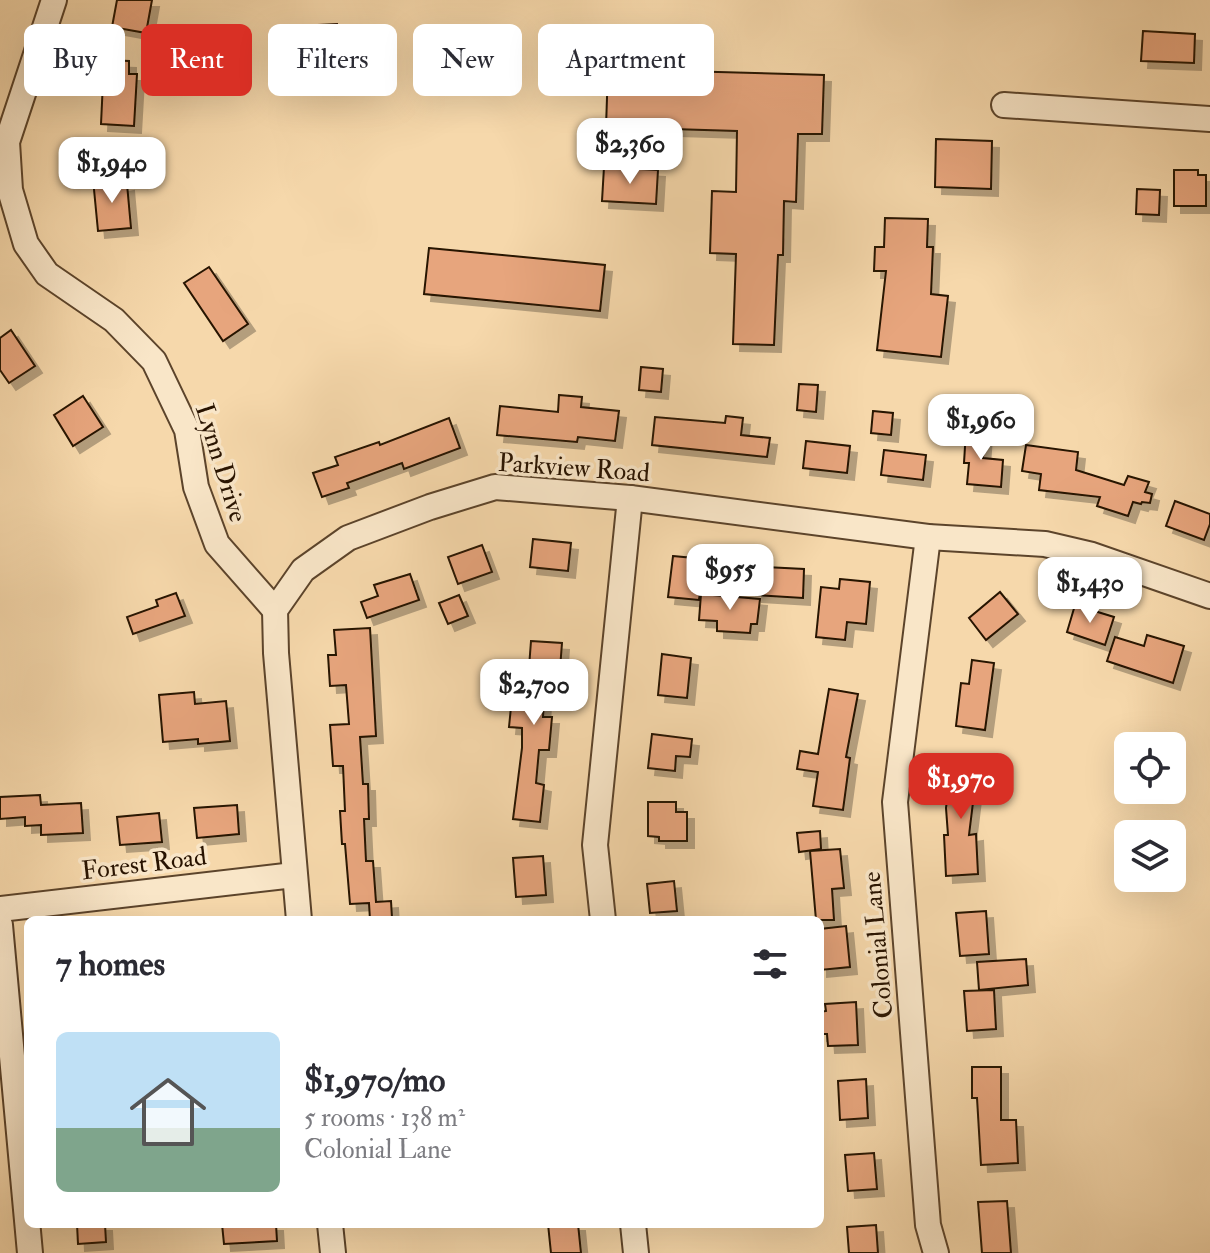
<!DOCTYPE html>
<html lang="en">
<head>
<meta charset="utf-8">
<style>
	body { margin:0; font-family:"IM FELL Double Pica",serif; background:#f7f7f7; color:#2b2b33; height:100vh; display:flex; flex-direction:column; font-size:30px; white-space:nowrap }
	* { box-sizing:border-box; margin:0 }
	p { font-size:26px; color:#7c7c81 }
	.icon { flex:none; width:44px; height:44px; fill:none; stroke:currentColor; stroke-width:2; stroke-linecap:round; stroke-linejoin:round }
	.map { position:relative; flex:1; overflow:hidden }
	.details { position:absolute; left:24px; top:916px; width:800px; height:312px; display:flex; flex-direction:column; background:#fff; border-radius:12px; box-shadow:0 8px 32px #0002 }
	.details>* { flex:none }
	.banner { position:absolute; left:24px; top:24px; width:800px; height:72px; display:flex; gap:16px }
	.fabs { position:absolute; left:1114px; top:732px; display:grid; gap:16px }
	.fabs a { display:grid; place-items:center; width:72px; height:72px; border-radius:12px; background:#fff; box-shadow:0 8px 32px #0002; font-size:40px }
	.price { position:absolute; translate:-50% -68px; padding:0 18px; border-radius:16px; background:#fff; color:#222; font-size:26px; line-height:52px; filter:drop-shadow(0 2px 4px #0008) }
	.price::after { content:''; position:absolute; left:50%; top:48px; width:24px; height:18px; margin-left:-12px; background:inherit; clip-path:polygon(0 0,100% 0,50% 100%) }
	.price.selected { background:#d93025; color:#fff }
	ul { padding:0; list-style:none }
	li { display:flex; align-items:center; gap:24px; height:200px; padding:0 32px }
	li span { display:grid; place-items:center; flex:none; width:224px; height:160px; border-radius:12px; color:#555 }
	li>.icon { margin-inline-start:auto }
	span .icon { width:96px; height:96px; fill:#fffc; stroke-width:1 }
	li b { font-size:34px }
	h2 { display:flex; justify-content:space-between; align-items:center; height:96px; padding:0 32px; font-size:34px }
	.pill { padding:0 28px; border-radius:12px; background:#fff; box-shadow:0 8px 32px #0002; font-size:28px; line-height:72px }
	.pill.selected { background:#d93025; color:#fff }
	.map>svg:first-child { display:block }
</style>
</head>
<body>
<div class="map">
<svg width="1210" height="1253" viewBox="0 0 1210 1253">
	<defs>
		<filter id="shadow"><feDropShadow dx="7" dy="7" stdDeviation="0" flood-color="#0004"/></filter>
	</defs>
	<rect width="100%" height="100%" fill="#f6d8ab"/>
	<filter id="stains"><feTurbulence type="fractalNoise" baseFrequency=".0025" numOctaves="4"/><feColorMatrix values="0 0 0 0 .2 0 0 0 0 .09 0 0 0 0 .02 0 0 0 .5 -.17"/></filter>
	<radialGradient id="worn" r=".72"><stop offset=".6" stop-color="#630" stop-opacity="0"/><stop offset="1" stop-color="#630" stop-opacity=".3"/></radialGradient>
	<g fill="#e7a57d" stroke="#281300" stroke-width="2" filter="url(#shadow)">
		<path d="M117 0H152L146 33 112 27Z"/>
		<path d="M337 24 338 44H325L326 66 304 67 302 45H299L298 26Z"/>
		<path d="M1143 31 1195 34 1194 63 1141 61Z"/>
		<path d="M104 60 129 61V74H137L134 126 101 124Z"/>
		<path d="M608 69 824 75 822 134H798L796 202 784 201 783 255H778L774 345 733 344 736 254 710 253 712 191 736 192 737 131 606 127Z"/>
		<path d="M936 139 992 141 991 189 935 187Z"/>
		<path d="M604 167 658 170 656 204 602 201Z"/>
		<path d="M1174 170H1198V175H1206V206H1174Z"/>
		<path d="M115 177 116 186 127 184 131 228 98 231 93 179Z"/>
		<path d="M1137 189 1160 190 1159 215 1136 214Z"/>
		<path d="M885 218 928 219 927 247H933L931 294 948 296 941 357 877 350 886 271H874L875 247H884Z"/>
		<path d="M429 248 605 265 600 311 424 294Z"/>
		<path d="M209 267 248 324 223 341 184 283Z"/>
		<path d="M11 330 35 366 9 383 0 370V338Z"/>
		<path d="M641 367 663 369 661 392 639 390Z"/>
		<path d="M799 384 818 385 816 412 797 410Z"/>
		<path d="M559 395 582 397 581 407 619 411 615 441 578 437 577 442 497 435 500 406 558 412Z"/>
		<path d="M83 396 103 427 73 446 54 415Z"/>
		<path d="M943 401 975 404 972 426 941 422Z"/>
		<path d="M873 411 893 413 891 435 871 433Z"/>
		<path d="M726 416 743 418 741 435 770 438 767 457 652 445 655 417 725 423Z"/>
		<path d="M449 418 460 448 404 469 402 463 347 483 349 488 322 497 313 473 338 465 335 457 379 442 380 445Z"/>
		<path d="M966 430 985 431 983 458 1003 460 1001 487 967 484 969 463H964Z"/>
		<path d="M806 441 850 446 847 473 803 468Z"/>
		<path d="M1026 445 1078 452 1076 470 1124 485 1128 476 1149 482 1145 492 1152 494 1150 503 1142 502 1141 504 1133 502 1128 516 1097 506 1100 497 1039 490 1041 474 1022 471Z"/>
		<path d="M884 450 926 455 923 480 881 475Z"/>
		<path d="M1175 501 1210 514V524L1204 540 1166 526Z"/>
		<path d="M533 539 571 543 568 571 530 567Z"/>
		<path d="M482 545 492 572 458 584 448 557Z"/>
		<path d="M673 556 704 559 699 600 668 597Z"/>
		<path d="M765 567 804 569 803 598 755 595 756 569 765 570Z"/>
		<path d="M410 574 419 600 367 618 361 602 378 596 374 585Z"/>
		<path d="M840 579 870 582 866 624 847 622 845 640 816 637 821 587 839 589Z"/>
		<path d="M1000 592 1018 614 986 640 969 618Z"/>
		<path d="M176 593 185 616 133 634 127 617 158 606 156 600Z"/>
		<path d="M701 594 760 599 757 624H751L750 633 717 631V621L699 620Z"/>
		<path d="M459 595 468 616 448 624 439 603Z"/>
		<path d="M1075 605 1114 617 1105 645 1067 632Z"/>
		<path d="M370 628 376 736 360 737 363 784H368L369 819H364L366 861H373L376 902 391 901 392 918 373 920H370L369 903 350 904 345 844H342L340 811H345L343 766H333L330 725 349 724 346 685 330 686 328 655H336L334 630Z"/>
		<path d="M1147 635 1184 646 1173 683 1107 661 1115 637 1144 646Z"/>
		<path d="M531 641 562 643 559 682 545 681 543 717H552L549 750H539L536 783 544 785 540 822 513 819 522 748V728L509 727 511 707H517L519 693 527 694Z"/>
		<path d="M662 654 691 658 687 698 658 695Z"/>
		<path d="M972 660 994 663 985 730 956 726 961 683 969 684Z"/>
		<path d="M829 689 858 694 846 757 850 758 843 810 813 806 818 772 797 769 800 751 818 754Z"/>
		<path d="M194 692 195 704 226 701 230 741 198 744V739L163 742 159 695Z"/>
		<path d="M652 734 692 739 690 757 676 756 675 771 648 768Z"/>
		<path d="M952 760 978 762 969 835 976 834 978 874 946 876 944 835H948L946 808Z"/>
		<path d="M40 795 41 805 81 803 83 833 41 835V825L25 826V817L0 819V797Z"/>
		<path d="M648 802H676V812H687V841H659V837L648 836Z"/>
		<path d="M237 805 239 834 197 838 194 808Z"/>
		<path d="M159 813 162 842 120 845 117 817Z"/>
		<path d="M820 831 821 849 799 852 797 833Z"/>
		<path d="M840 849 844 888 832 889 834 920H816L810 851Z"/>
		<path d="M543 856 546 895 516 897 513 858Z"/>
		<path d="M674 881 677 911 650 913 647 884Z"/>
		<path d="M986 911 989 954 960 956 956 913Z"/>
		<path d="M846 926 850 967 820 970V929Z"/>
		<path d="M1026 959 1028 985 979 990 977 962Z"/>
		<path d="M994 990 996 1029 967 1031 964 991Z"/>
		<path d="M856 1002 858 1045 828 1046 827 1034H820V1012L826 1011 825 1004Z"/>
		<path d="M972 1067H1001V1120H1016L1018 1163 981 1165 977 1098H972Z"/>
		<path d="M866 1079 868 1118 840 1120 838 1081Z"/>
		<path d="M874 1153 877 1189 848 1191 845 1155Z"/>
		<path d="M1007 1201 1011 1253H982L978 1202Z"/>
		<path d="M77 1224H105L106 1242 78 1244Z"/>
		<path d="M222 1224H276L277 1241 224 1244Z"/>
		<path d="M548 1224H578L581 1253H551Z"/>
		<path d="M876 1225 878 1253H849L847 1227Z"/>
	</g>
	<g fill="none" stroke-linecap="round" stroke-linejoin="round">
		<g stroke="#5c442b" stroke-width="28">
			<g id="minor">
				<path d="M54 0 7 142 10 190 26 244 47 274 114 320 154 361 187 430 196 487 217 544 275 610"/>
				<path d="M1004 105 1210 119"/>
				<path d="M928 537 895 802 928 1225 936 1253"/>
				<path d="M0 909 294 875"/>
				<path d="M299 920 276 653 275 610 303 570 348 538 430 507 495 487 630 498 928 537 1045 544 1092 555 1210 596"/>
				<path d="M603 920 595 845 630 498"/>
				<path d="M0 925 30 1253"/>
				<path d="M330 1224 333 1253"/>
				<path d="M633 1224 636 1253"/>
			</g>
		</g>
		<use href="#minor" stroke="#f9e6c8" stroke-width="24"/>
	</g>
	<g text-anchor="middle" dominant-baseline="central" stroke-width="7" stroke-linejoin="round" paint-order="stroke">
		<g font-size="26" fill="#281300" stroke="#f9e6c8">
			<text transform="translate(221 463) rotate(73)">Lynn Drive</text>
			<text transform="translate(574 468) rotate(4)">Parkview Road</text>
			<text transform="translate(144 864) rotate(-7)">Forest Road</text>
			<text transform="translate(878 945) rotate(-95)">Colonial Lane</text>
		</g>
	</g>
	<rect width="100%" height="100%" filter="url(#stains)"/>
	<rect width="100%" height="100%" fill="url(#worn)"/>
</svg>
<div class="fabs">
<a><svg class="icon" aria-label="locate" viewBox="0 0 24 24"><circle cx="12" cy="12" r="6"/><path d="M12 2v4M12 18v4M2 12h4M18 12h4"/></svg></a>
<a><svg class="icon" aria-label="layers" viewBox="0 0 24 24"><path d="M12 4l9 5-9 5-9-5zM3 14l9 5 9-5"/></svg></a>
</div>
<b class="price" style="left:630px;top:186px">$2,360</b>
<b class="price" style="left:112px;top:205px">$1,940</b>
<b class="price" style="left:981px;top:462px">$1,960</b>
<b class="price" style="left:730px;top:612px">$955</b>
<b class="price" style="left:1090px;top:625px">$1,430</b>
<b class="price" style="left:534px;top:727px">$2,700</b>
<b class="price selected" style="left:961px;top:821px">$1,970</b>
<div class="banner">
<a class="pill">Buy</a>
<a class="pill selected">Rent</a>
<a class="pill">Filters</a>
<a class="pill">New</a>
<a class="pill">Apartment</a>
</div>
<section class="details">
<h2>7 homes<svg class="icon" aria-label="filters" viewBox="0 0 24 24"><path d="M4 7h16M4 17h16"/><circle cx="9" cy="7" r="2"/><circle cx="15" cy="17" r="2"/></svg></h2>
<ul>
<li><span style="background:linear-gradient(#bfe0f5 60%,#7fa58c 0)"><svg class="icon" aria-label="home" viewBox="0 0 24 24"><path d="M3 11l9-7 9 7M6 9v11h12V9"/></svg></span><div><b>$1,970/mo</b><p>5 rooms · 138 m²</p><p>Colonial Lane</p></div></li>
</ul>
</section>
</div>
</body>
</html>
